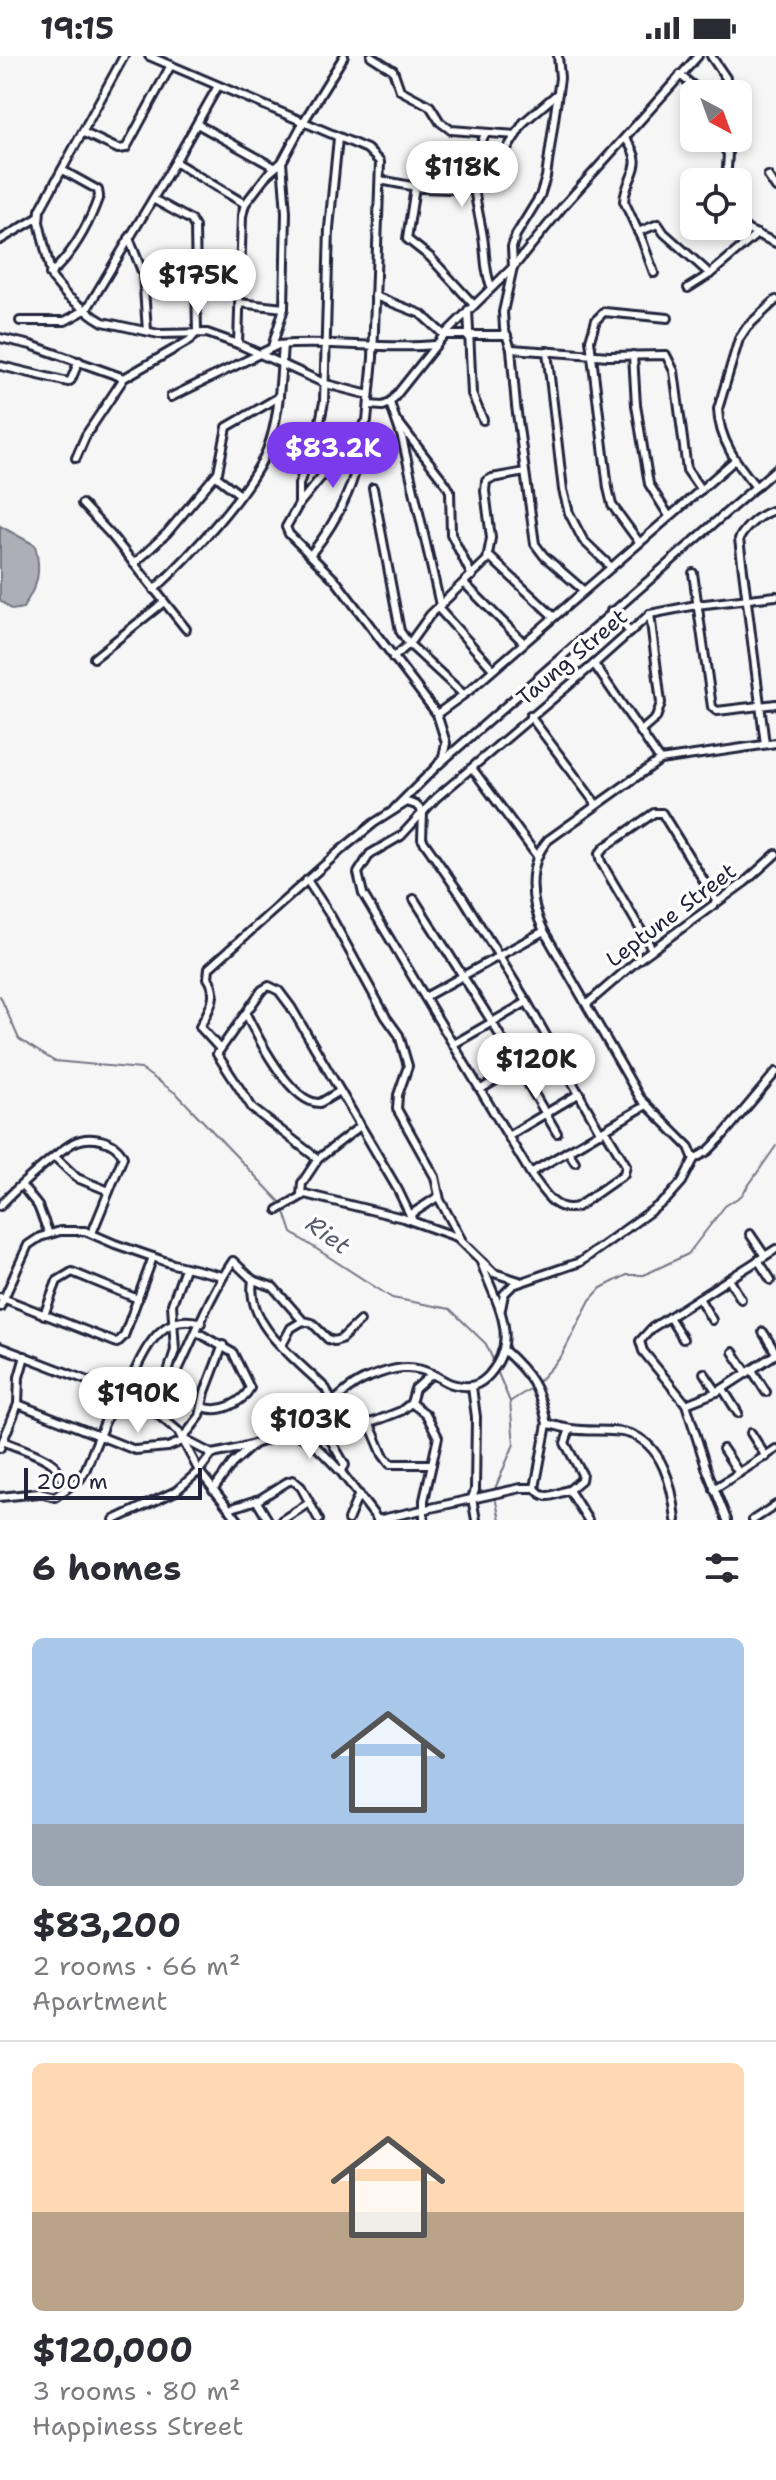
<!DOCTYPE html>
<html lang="en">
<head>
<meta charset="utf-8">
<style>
	body { margin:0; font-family:"Shantell Sans",sans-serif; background:#f2f2f3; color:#2b2b33; height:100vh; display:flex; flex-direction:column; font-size:30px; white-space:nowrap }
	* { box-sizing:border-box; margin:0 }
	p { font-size:26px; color:#7c7c81 }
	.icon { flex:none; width:44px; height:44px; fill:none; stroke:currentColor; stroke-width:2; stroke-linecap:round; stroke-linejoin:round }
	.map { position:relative; height:1464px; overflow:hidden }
	.panel { display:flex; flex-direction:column; background:#fff; flex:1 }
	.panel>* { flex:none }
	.needle { width:52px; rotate:139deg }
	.tools { position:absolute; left:680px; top:24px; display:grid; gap:16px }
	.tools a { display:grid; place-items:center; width:72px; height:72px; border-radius:12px; background:#fff; box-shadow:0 4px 12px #0003; font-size:40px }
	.scale { position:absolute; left:24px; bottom:20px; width:178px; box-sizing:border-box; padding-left:8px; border:4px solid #22223b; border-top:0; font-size:22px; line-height:28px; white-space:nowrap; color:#22223b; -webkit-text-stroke:6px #fff; paint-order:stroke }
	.price { position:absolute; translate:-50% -68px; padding:0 18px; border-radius:28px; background:#fff; color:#222; font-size:26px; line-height:52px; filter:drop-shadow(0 2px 4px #0008) }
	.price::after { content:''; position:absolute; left:50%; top:48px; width:24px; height:18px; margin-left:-12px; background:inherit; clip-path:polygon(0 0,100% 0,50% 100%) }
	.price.on { background:#7c3aed; color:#fff }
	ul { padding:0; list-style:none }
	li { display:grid; align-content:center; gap:16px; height:424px; padding:0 32px }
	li+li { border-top:2px solid #e1e1e2 }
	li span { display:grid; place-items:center; height:248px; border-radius:12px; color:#555 }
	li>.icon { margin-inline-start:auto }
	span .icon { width:144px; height:144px; fill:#fffc; stroke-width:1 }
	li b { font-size:34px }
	h2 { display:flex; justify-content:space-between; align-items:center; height:96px; padding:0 32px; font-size:34px }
	.status { display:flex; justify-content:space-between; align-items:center; height:56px; padding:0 40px; background:#fff; direction:ltr }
	.status svg { height:22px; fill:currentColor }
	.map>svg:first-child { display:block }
</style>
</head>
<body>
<div class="status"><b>19:15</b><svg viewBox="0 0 49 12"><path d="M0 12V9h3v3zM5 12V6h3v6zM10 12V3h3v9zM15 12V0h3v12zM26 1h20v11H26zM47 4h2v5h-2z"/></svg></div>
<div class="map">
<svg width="776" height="1464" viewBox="0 0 776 1464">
	<rect width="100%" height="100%" fill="#f6f6f7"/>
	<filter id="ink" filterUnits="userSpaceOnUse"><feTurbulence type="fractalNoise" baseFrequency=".0125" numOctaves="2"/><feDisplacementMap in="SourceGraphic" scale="16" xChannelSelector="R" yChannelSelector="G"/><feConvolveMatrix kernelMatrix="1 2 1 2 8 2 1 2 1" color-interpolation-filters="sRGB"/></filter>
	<g filter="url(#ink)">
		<path fill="#aeaeb7" stroke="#767685" stroke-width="2" d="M0 470 35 489C42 518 38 527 23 552L12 554 0 544Z"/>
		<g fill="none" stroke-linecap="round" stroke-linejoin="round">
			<g stroke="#767685" stroke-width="2">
				<path d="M0 940 19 983 54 1005 141 1013 177 1038 281 1147"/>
				<path d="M284 1153 292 1177 392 1242 450 1253 486 1288 494 1306"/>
				<path d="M537 1327 561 1301 590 1244 601 1232 627 1219H644L688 1198 725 1150 741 1140 776 1090"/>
				<path d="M511 1345 533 1331"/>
				<path d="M494 1435 514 1388 510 1346 496 1312"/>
				<path d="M495 1441 500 1464"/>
			</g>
			<g stroke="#22223b" stroke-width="12">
				<g id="minor">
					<path d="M124 0 40 154 39 166 52 222 67 240 95 261 103 266 159 278 207 277 238 288"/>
					<path d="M149 0 367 93 380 106 373 302 367 365 299 448 286 471 289 478 336 525 437 658 446 687 443 701 437 710"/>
					<path d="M344 0 304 65 282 106 268 118 245 148 242 160 238 288 326 328 369 339"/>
					<path d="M371 0 393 14 400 34 430 50 440 66 451 74 516 79"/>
					<path d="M558 0 560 22 546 121 540 140 516 179 512 191 513 211 503 256 504 272 511 293 516 350 535 488 544 500 583 534"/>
					<path d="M711 0 726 22 727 38"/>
					<path d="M680 19 703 38"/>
					<path d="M197 68 274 111"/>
					<path d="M84 77 118 93 126 92 171 9"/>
					<path d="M485 78C465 120 476 138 483 181 486 198 484 214 491 230"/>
					<path d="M625 82C648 112 627 116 624 145L642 184 654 217"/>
					<path d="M718 82 728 98 726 126"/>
					<path d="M175 106 245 148"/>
					<path d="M497 109 524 66 558 37"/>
					<path d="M768 120 776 132"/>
					<path d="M380 124 422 132 475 134"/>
					<path d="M415 131 407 183 430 201 474 249"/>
					<path d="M738 165 748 174 776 187"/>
					<path d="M638 176 658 168 664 177 710 218"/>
					<path d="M129 182 143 218 147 275"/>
					<path d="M0 184 39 161"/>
					<path d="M50 218C73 198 89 168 99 140L98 134 62 114"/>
					<path d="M688 232 710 218 757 178"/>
					<path d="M375 240 421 258 444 279H507"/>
					<path d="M239 247 284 252"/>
					<path d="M468 254 472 338 483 364"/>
					<path d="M20 265H65L87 253 175 106 218 30"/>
					<path d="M0 282 31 289 124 322"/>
					<path d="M272 291 284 252 286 156 282 106"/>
					<path d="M511 293 609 300 666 299 674 315 687 414 701 434"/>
					<path d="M547 295 563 434 569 457 583 484 610 510"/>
					<path d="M633 299 636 349 649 428 669 460"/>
					<path d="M1 310 68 326 71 324 79 305"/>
					<path d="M171 341 278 289C330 284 383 294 435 289"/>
					<path d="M390 347 402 382 440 549"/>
					<path d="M369 349 383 350 390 347 444 279 516 208 565 148 698 0"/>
					<path d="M399 367 446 428 450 435 451 478 472 520"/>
					<path d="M76 402 86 379 124 322 190 284 197 276 195 171 191 164 153 143"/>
					<path d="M216 420 239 438"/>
					<path d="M756 431C737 408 719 384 718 353L739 283 747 271 776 244"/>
					<path d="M373 432 400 575 409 588 463 638"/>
					<path d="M82 448 112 480 186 573"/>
					<path d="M299 448V428L317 380 324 346 329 172 338 82"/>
					<path d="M639 486 612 449 608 432 590 284 596 264 604 256 668 262"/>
					<path d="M311 498C340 461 361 420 362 372"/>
					<path d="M489 500 553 560"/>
					<path d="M134 508 167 477 218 416 227 371 279 341"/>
					<path d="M693 517 712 651 717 655 776 648"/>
					<path d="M464 527 523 586"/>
					<path d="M154 534C187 503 251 435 267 394 280 360 280 324 283 289"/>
					<path d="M438 552 493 613"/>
					<path d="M611 555 630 576"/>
					<path d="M94 602 164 546"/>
					<path d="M393 602 409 588 430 559 487 504 491 482 485 435 486 425 492 422 525 416"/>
					<path d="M594 608 660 704"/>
					<path d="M437 658 470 634 735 404"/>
					<path d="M530 660 596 748"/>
					<path d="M641 675 656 662 661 647 650 558"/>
					<path d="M765 688 739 483C746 470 762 456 776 454"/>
					<path d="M472 712 537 800"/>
					<path d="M394 753 437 710 776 413"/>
					<path d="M423 756 422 783 463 842 527 946 601 1077"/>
					<path d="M307 824 330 859 386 961 399 979 408 1010 398 1039 397 1053 435 1121 440 1144 462 1185"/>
					<path d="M414 843 492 966 557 1077"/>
					<path d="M652 893 601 806 599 798 605 791 654 757H662L717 846"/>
					<path d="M425 941 544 875"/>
					<path d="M587 948 638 904 745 826 776 798"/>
					<path d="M246 958C258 982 291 1048 320 1047L340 1035"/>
					<path d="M454 988 527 946"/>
					<path d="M220 993 200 971C208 955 220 939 208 922L209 912 341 794 374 767 407 746 416 749 423 756"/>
					<path d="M481 1033 553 990"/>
					<path d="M605 1074 626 1109 624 1118 577 1151C555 1157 544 1136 532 1120L363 838 358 817 370 798 401 780 436 742 594 608 650 558 696 549 776 540"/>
					<path d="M508 1080 580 1037"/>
					<path d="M568 1095 575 1106"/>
					<path d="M56 1102 77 1122 109 1135"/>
					<path d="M318 1103 359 1071"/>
					<path d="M694 1103 689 1091 640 1042 544 875C530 847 526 809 548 784L660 704 776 687"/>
					<path d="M532 1116 645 1050"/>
					<path d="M22 1130 38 1150 49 1178"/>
					<path d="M301 1139 302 1127 318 1103 253 1053 217 998 262 934 269 930 279 935 291 951 398 1134 413 1165"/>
					<path d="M0 1150C12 1136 57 1096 73 1087 89 1078 116 1084 123 1101L92 1177"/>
					<path d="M278 1154 305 1138 403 1162 457 1181 494 1217 519 1225"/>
					<path d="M410 1159 439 1140"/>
					<path d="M750 1178 765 1200"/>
					<path d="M758 1204 771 1224"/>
					<path d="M729 1223 741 1243"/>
					<path d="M253 1224 273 1231 303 1265 312 1267 328 1283 334 1285 341 1283 360 1265"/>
					<path d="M0 1241 117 1287 124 1280 153 1201"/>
					<path d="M699 1242 712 1264"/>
					<path d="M0 1251 28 1189 40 1181 60 1175H85L115 1188 173 1208 222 1220"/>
					<path d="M501 1253 504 1238 513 1229 580 1206 666 1144 682 1126 694 1103 708 1095 720 1083 776 1016"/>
					<path d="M44 1259 57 1225 72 1216 138 1243"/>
					<path d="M669 1261 683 1283"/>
					<path d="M197 1276 233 1297 250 1332C242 1347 220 1358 203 1351"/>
					<path d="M763 1276 776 1297"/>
					<path d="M282 1289 291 1272 303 1265"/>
					<path d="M0 1291 117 1336 155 1356 178 1375 199 1415 238 1464"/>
					<path d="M504 1294C530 1318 540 1332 547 1368 555 1369 563 1372 571 1373 589 1376 609 1373 627 1377 663 1386 673 1433 676 1464"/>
					<path d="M733 1296 747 1317"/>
					<path d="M752 1314 766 1336"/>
					<path d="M704 1317 717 1336"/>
					<path d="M472 1331 476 1361 475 1434 472 1442 476 1464"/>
					<path d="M723 1333 738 1357"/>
					<path d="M124 1339C140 1306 156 1253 201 1267"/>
					<path d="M166 1339 163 1332 175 1294 172 1248 185 1212"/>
					<path d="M411 1347 426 1358 438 1381 424 1444V1464"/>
					<path d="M18 1348 135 1394 168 1391 180 1386 200 1360 205 1336 223 1289"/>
					<path d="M686 1348 719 1335 776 1298"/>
					<path d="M155 1356C186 1308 201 1252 233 1205L253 1224C245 1270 299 1305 326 1333L332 1346"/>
					<path d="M317 1360 345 1409 341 1416 378 1464"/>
					<path d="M369 1366 383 1399 390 1408H432"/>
					<path d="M323 1372 373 1366 401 1355 411 1347 415 1333 432 1318"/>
					<path d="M289 1375C312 1383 325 1399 341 1416"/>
					<path d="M751 1377 766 1401"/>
					<path d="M183 1383 212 1398C241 1393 293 1378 316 1361 334 1347 348 1329 370 1321 392 1312 412 1307 434 1319 442 1323 448 1328 456 1329 470 1332 479 1330 489 1319 522 1281 495 1246 481 1206"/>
					<path d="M3 1385C18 1392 39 1397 53 1408 61 1415 59 1423 70 1428"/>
					<path d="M0 1392 18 1348 19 1321 25 1300"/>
					<path d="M723 1393 739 1417"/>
					<path d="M535 1432 547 1368"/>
					<path d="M714 1433 776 1393"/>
					<path d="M213 1434 232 1408 254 1388"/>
					<path d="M569 1434 581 1424 582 1418 565 1387 570 1373"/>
					<path d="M0 1441 39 1437 55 1441 80 1423 85 1415 117 1336"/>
					<path d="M256 1444 268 1464"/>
					<path d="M229 1453 260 1443 287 1426 293 1424 301 1431 319 1464"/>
					<path d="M114 1464 176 1435 199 1415 212 1398"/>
					<path d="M282 1464 309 1447"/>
					<path d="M348 1464 359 1438"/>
					<path d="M377 1464 521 1432H535C547 1447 554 1437 569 1434L588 1464"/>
					<path d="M727 1464 707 1414 686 1348 643 1295 640 1285 652 1272 776 1193"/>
					<path d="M753 1464 776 1449"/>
				</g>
			</g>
			<use href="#minor" stroke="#fff" stroke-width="6"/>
		</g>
	</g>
	<g text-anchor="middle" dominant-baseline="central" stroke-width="7" stroke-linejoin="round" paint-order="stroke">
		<g font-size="22" fill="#22223b" stroke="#fff">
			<text transform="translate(572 601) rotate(-40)">Taung Street</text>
			<text transform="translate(671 859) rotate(-37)">Leptune Street</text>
		</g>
		<g font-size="24" font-style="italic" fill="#5a5a6d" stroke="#fff">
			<text transform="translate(328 1179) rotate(36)">Riet</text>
		</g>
	</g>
</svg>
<div class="tools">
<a><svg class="needle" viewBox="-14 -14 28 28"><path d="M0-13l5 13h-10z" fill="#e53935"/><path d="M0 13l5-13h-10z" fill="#7c7c81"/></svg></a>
<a><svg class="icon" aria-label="locate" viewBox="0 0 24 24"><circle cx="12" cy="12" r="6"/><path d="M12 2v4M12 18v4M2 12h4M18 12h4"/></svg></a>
</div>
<div class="scale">200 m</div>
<b class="price" style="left:462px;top:153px">$118K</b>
<b class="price" style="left:198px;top:261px">$175K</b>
<b class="price on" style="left:333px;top:434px">$83.2K</b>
<b class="price" style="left:536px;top:1045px">$120K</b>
<b class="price" style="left:138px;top:1379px">$190K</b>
<b class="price" style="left:310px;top:1405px">$103K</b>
</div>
<section class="panel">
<h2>6 homes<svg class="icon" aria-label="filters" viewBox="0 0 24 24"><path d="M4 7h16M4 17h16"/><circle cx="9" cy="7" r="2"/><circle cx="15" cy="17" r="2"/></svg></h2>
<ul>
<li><span style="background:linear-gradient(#a9c7e8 75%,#9aa5b1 0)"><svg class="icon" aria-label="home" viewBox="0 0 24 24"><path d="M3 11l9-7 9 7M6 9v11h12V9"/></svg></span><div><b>$83,200</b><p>2 rooms · 66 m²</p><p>Apartment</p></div></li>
<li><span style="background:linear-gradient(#ffd9b3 60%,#b9a48a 0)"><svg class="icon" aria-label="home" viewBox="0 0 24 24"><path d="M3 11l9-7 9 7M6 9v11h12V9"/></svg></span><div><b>$120,000</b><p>3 rooms · 80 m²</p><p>Happiness Street</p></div></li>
</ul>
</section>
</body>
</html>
